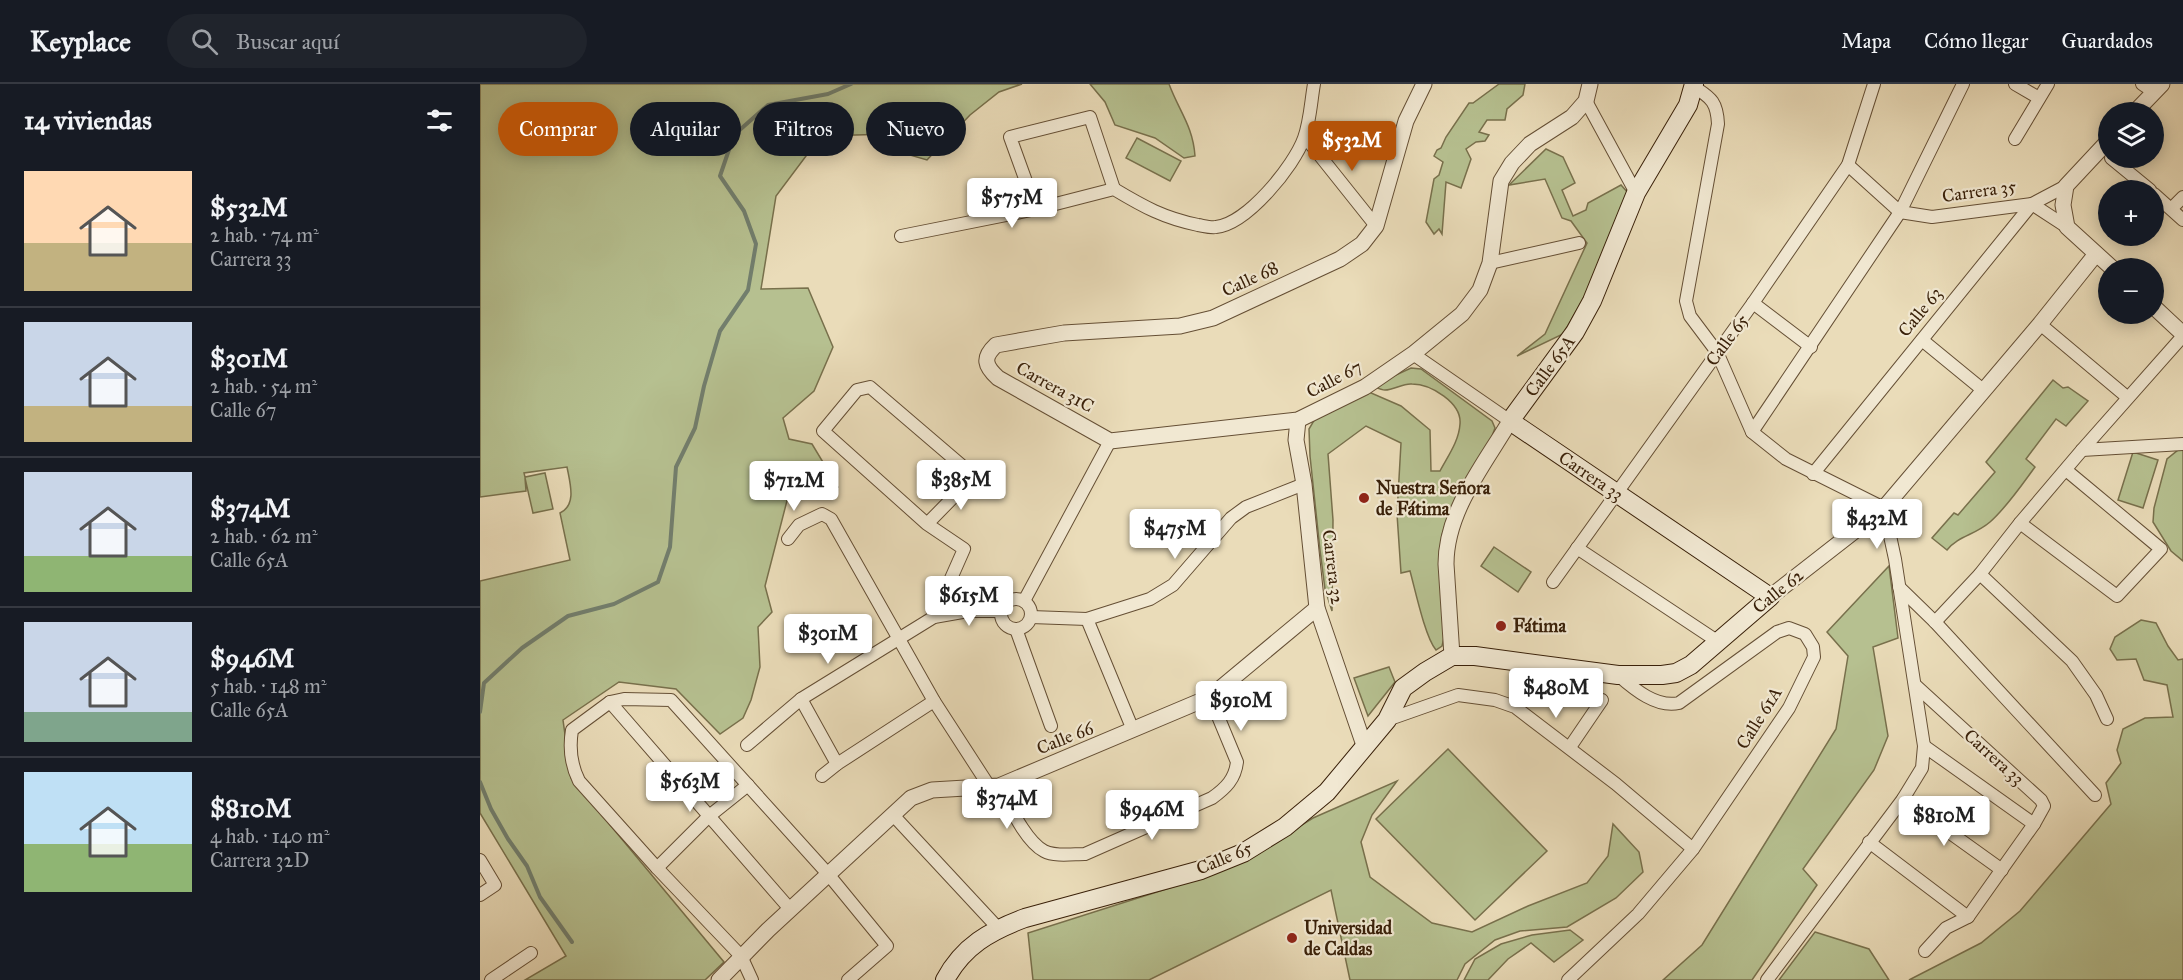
<!DOCTYPE html>
<html lang="es">
<head>
<meta charset="utf-8">
<style>
	body { margin:0; font-family:"IM FELL Great Primer",serif; background:#20242c; color:#f1f3f6; height:100vh; display:flex; flex-direction:column; font-size:22px; white-space:nowrap }
	* { box-sizing:border-box; margin:0 }
	p { font-size:20px; color:#9ea1a6 }
	.icon { flex:none; width:33px; height:33px; fill:none; stroke:currentColor; stroke-width:2; stroke-linecap:round; stroke-linejoin:round }
	.map { position:relative; flex:1; overflow:hidden }
	.panel { display:flex; flex-direction:column; background:#171b24; width:480px }
	.panel>* { flex:none }
	.guide { position:absolute; left:18px; top:18px; width:570px; height:54px; display:flex; gap:12px }
	.buttons { position:absolute; left:1618px; top:18px; display:grid; gap:12px }
	.buttons a { display:grid; place-items:center; width:66px; height:66px; border-radius:50%; background:#171b24; box-shadow:0 3px 15px #0003; font-size:30px }
	.price { position:absolute; translate:-50% -51px; padding:0 14px; border-radius:6px; background:#fff; color:#222; font-size:20px; line-height:39px; filter:drop-shadow(0 2px 3px #0008) }
	.price::after { content:''; position:absolute; left:50%; top:36px; width:18px; height:14px; margin-left:-9px; background:inherit; clip-path:polygon(0 0,100% 0,50% 100%) }
	.price.selected { background:#b45309; color:#fff }
	ul { padding:0; list-style:none }
	li { display:flex; align-items:center; gap:18px; height:150px; padding:0 24px }
	li+li { border-top:2px solid #363941 }
	li span { display:grid; place-items:center; flex:none; width:168px; height:120px; border-radius:0px; color:#555 }
	li>.icon { margin-inline-start:auto }
	span .icon { width:72px; height:72px; fill:#fffc; stroke-width:1 }
	li b { font-size:26px }
	h2 { display:flex; justify-content:space-between; align-items:center; height:72px; padding:0 24px; font-size:26px }
	.tag { padding:0 21px; border-radius:27px; background:#171b24; box-shadow:0 3px 15px #0003; font-size:21px; line-height:54px }
	.tag.selected { background:#b45309; color:#fff }
	header { display:flex; align-items:center; gap:36px; box-sizing:border-box; height:84px; padding:0 30px; background:#171b24; border-bottom:2px solid #363941 }
	header strong { font-size:28px }
	nav { display:flex; gap:33px; margin-inline-start:auto; font-size:21px }
	.search { width:420px; height:54px; background:#20242c; display:flex; align-items:center; gap:15px; box-sizing:border-box; padding:0 21px; border-radius:33px; color:#9ea1a6; font-size:22px }
	main { display:flex; flex:1; min-height:0 }
	.map>svg:first-child { display:block }
</style>
</head>
<body>
<header>
<strong>Keyplace</strong>
<div class="search"><svg class="icon" aria-label="search" viewBox="0 0 24 24"><circle cx="10" cy="10" r="6"/><path d="M15 15l6 6"/></svg>Buscar aquí</div>
<nav><a>Mapa</a><a>Cómo llegar</a><a>Guardados</a></nav>
</header>
<main>
<section class="panel">
<h2>14 viviendas<svg class="icon" aria-label="filters" viewBox="0 0 24 24"><path d="M4 7h16M4 17h16"/><circle cx="9" cy="7" r="2"/><circle cx="15" cy="17" r="2"/></svg></h2>
<ul>
<li><span style="background:linear-gradient(#ffd9b3 60%,#c2b280 0)"><svg class="icon" aria-label="home" viewBox="0 0 24 24"><path d="M3 11l9-7 9 7M6 9v11h12V9"/></svg></span><div><b>$532M</b><p>2 hab. · 74 m²</p><p>Carrera 33</p></div></li>
<li><span style="background:linear-gradient(#c9d6e8 70%,#c2b280 0)"><svg class="icon" aria-label="home" viewBox="0 0 24 24"><path d="M3 11l9-7 9 7M6 9v11h12V9"/></svg></span><div><b>$301M</b><p>2 hab. · 54 m²</p><p>Calle 67</p></div></li>
<li><span style="background:linear-gradient(#c9d6e8 70%,#8fb573 0)"><svg class="icon" aria-label="home" viewBox="0 0 24 24"><path d="M3 11l9-7 9 7M6 9v11h12V9"/></svg></span><div><b>$374M</b><p>2 hab. · 62 m²</p><p>Calle 65A</p></div></li>
<li><span style="background:linear-gradient(#c9d6e8 75%,#7fa58c 0)"><svg class="icon" aria-label="home" viewBox="0 0 24 24"><path d="M3 11l9-7 9 7M6 9v11h12V9"/></svg></span><div><b>$946M</b><p>5 hab. · 148 m²</p><p>Calle 65A</p></div></li>
<li><span style="background:linear-gradient(#bfe0f5 60%,#8fb573 0)"><svg class="icon" aria-label="home" viewBox="0 0 24 24"><path d="M3 11l9-7 9 7M6 9v11h12V9"/></svg></span><div><b>$810M</b><p>4 hab. · 140 m²</p><p>Carrera 32D</p></div></li>
</ul>
</section>
<div class="map">
<svg width="1703" height="896" viewBox="0 0 1703 896">
	<rect width="100%" height="100%" fill="#eadcb9"/>
	<filter id="stains"><feTurbulence type="fractalNoise" baseFrequency=".00333" numOctaves="4"/><feColorMatrix values="0 0 0 0 .2 0 0 0 0 .09 0 0 0 0 .02 0 0 0 .5 -.17"/></filter>
	<radialGradient id="worn" r=".72"><stop offset=".6" stop-color="#630" stop-opacity="0"/><stop offset="1" stop-color="#630" stop-opacity=".3"/></radialGradient>
	<g fill="#b6c090" stroke="#78704c" stroke-width="1.5">
		<path d="M0 0H542L519 8 490 31 447 76 416 67 410 50 341 52 296 112 281 205 328 204 353 263 334 307 303 334 309 355 332 360 358 403 333 409 310 405 285 502 292 528 278 543 280 583 271 616 263 634 240 650 196 605 139 598 83 636 91 694 244 878 225 896H45L86 872 0 729V497L90 476 80 429C97 421 90 399 87 383L44 389 45 393 65 389 73 425 53 429 45 394 46 407 0 413Z"/>
		<path d="M610 0H689C699 27 713 42 715 72L704 74 675 54 635 41 625 18Z"/>
		<path d="M1019 0H1045L1043 11 1027 25 1025 36H1007L999 48 1009 51 1005 57 996 58 986 65 991 75 981 104 966 98 962 150 959 145 954 150 946 138 954 95 959 91 963 78 954 72 957 66 961 64 966 53 989 19H993Z"/>
		<path d="M657 54 701 77 690 97 646 74Z"/>
		<path d="M1066 65 1083 73 1095 99 1082 106 1093 132 1106 126 1108 119 1141 101 1149 110 1110 203 1083 250 1037 272 1065 250 1107 159 1091 137 1082 134 1065 95 1029 101Z"/>
		<path d="M931 284 941 285 1012 337 1015 344 1011 355 980 405 968 431 962 451 964 554 962 562 956 566C945 553 935 505 930 487L921 489 917 430 921 359 886 342 848 370 853 436 852 527 845 505 840 466 830 372 829 345 836 333 889 308 921 322 950 346 951 387H960C968 372 979 357 980 340 982 319 951 300 932 300 923 299 914 306 905 306 901 306 895 303 892 302Z"/>
		<path d="M1573 296 1583 304 1588 303 1608 317 1586 342 1576 335 1546 375 1555 383C1541 402 1527 423 1510 438 1495 451 1478 452 1467 466L1452 454 1474 429 1478 431 1515 388 1506 378Z"/>
		<path d="M1703 362V477L1691 467 1673 438 1674 424 1687 375Z"/>
		<path d="M1653 368 1678 376 1663 424 1638 416Z"/>
		<path d="M1014 463 1051 488 1038 508 1001 482Z"/>
		<path d="M1409 482 1418 554 1393 563 1408 652 1394 686 1323 785 1337 801 1272 896H1183L1222 861 1356 645 1368 572 1347 548Z"/>
		<path d="M1661 536 1676 539 1688 562 1698 576 1703 575V896H1429L1501 859 1540 827 1631 720 1626 699 1641 679 1637 666 1643 645 1665 634 1693 633 1687 601 1664 596 1656 575 1637 576 1630 565 1635 553Z"/>
		<path d="M909 583 915 598 888 632 874 594Z"/>
		<path d="M968 665 1067 767 995 836 896 735Z"/>
		<path d="M917 697 892 731 881 758 890 793 952 839 992 848 1048 822 1107 799 1128 772 1133 740 1159 768 1163 788 1136 814 1087 843 1040 847 1015 856 985 880 977 896H870L851 806 669 896H553L548 849 727 792 765 776 833 734Z"/>
		<path d="M1090 846 1103 856 1074 878 1051 859 1028 875 1008 896H984L995 875 1021 860 1052 851Z"/>
		<path d="M1335 848 1389 865 1409 896H1299Z"/>
	</g>
	<g fill="none" stroke-linecap="round" stroke-linejoin="round">
		<g stroke="#727e6d" stroke-width="4">
			<path d="M0 628 4 599 42 564 88 532 134 520 178 498 190 463 196 383 215 344 224 302 240 247 268 206 276 160 264 127 240 92 254 51 288 21 348 10 371 0"/>
			<path d="M0 698 11 725 28 755 47 782 60 813 92 858"/>
		</g>
		<g stroke="#654f35" stroke-width="14">
			<g id="minor">
				<path d="M1535 0 1559 14"/>
				<path d="M1662 0 1674 8"/>
				<path d="M1214 3C1232 14 1237 19 1238 40L1206 217 1210 232 1237 268 1272 348 1306 375 1404 424 1415 475 1444 662 1442 684 1423 715 1287 896"/>
				<path d="M1106 17 1156 109"/>
				<path d="M825 53 896 142"/>
				<path d="M1535 55 1568 0"/>
				<path d="M1631 74 1670 106"/>
				<path d="M1368 81 1420 128 1452 133 1552 120 1587 143"/>
				<path d="M1674 110 1703 136"/>
				<path d="M1692 124 1703 113"/>
				<path d="M556 125 530 53 610 33 634 105"/>
				<path d="M421 152 556 125 634 105C664 123 684 134 718 141 724 142 731 144 736 143 767 140 814 82 824 54 830 38 831 17 834 0"/>
				<path d="M1010 179 1099 159"/>
				<path d="M1273 219 1331 263"/>
				<path d="M1560 240 1647 313"/>
				<path d="M1442 256 1503 306"/>
				<path d="M933 270 1030 337"/>
				<path d="M1272 348 1420 128 1483 0"/>
				<path d="M1602 366 1703 360"/>
				<path d="M1333 390 1552 120 1586 102"/>
				<path d="M1540 439 1637 512 1681 465 1586 386"/>
				<path d="M447 440 494 392 390 303 377 306 343 347 447 440 484 465 454 533"/>
				<path d="M308 455 319 441 342 430 351 435 454 617 509 702"/>
				<path d="M1097 464 1237 557"/>
				<path d="M1500 490 1592 577 1616 611 1627 635"/>
				<path d="M1073 498 1273 219 1368 81 1394 0"/>
				<path d="M1419 503 1455 538 1615 711"/>
				<circle cx="536" cy="530" r="15"/>
				<path d="M544 517 630 357"/>
				<path d="M551 533 607 535 670 515 693 501 751 434 766 423 824 400"/>
				<path d="M607 535 653 646"/>
				<path d="M1455 538 1500 490 1540 439 1602 366 1703 252"/>
				<path d="M536 545 571 642"/>
				<path d="M1435 601 1561 716 1564 722 1554 740 1488 833 1466 844 1445 867"/>
				<path d="M321 615 357 680"/>
				<path d="M130 618 310 825"/>
				<path d="M907 636 978 611 1015 616 1035 623 1136 700 1213 765"/>
				<path d="M267 661 321 615 454 533 488 527H521"/>
				<path d="M1444 662 1554 740"/>
				<path d="M1090 663 1122 616"/>
				<path d="M342 692 357 680 454 617"/>
				<path d="M519 702C529 720 545 757 564 767 575 773 593 770 605 770L732 714C746 704 755 695 757 678L730 613"/>
				<path d="M1423 715 1522 786"/>
				<path d="M413 731 518 844"/>
				<path d="M1389 758 1488 833"/>
				<path d="M0 776 15 801 0 811"/>
				<path d="M177 784 228 733 268 701"/>
				<path d="M11 896 51 869"/>
				<path d="M272 896 261 872 177 784 99 697C91 681 89 664 92 646L130 618 144 615 191 616 348 790 407 862 368 896"/>
				<path d="M1088 896 1158 830 1213 765 1309 624 1334 573 1333 563 1325 550 1309 544 1297 548 1199 619C1177 624 1155 606 1138 591"/>
			</g>
		</g>
		<g stroke="#654f35" stroke-width="17">
			<g id="tertiary">
				<path d="M944 0 926 37 896 142 882 160 860 175 733 234 700 242 584 249 516 261C502 274 505 282 518 294L630 357 818 336 885 303 933 270 982 230 1000 206 1010 179 1021 97 1032 79 1050 60 1092 33 1106 17 1110 0"/>
				<path d="M1655 28 1682 0"/>
				<path d="M1629 56 1586 102 1583 121 1587 143 1632 184"/>
				<path d="M1674 223 1703 250"/>
				<path d="M818 336 816 356 824 400 837 524 885 664"/>
				<path d="M1290 513 1404 424 1560 240 1616 170"/>
				<path d="M972 572 966 480C966 427 1004 381 1030 337"/>
				<path d="M239 896 288 846 431 714 452 706 519 702 730 613 837 524"/>
			</g>
		</g>
		<g stroke="#392009" stroke-width="20">
			<path id="secondary" d="M465 896C483 862 510 847 545 834L721 786 763 769 805 743 847 708 907 636 923 604 945 588 972 572H995L1138 591H1182L1196 589 1211 581 1290 513 1030 337 1095 248 1112 217 1156 109 1208 21 1214 0"/>
		</g>
		<use href="#minor" stroke="#f1e8d2" stroke-width="12"/>
		<use href="#tertiary" stroke="#f1e8d2" stroke-width="15"/>
		<use href="#secondary" stroke="#f1e8d2" stroke-width="18"/>
	</g>
	<g fill="#8f2418" stroke="#f1e8d2" stroke-width="2">
		<circle cx="884" cy="414" r="6"/>
		<circle cx="1021" cy="542" r="6"/>
		<circle cx="812" cy="854" r="6"/>
	</g>
	<g text-anchor="middle" dominant-baseline="central" stroke-width="4.5" stroke-linejoin="round" paint-order="stroke">
		<g font-size="18" fill="#392009" stroke="#f1e8d2">
			<text transform="translate(1499 107) rotate(-8)">Carrera 35</text>
			<text transform="translate(770 195) rotate(-25)">Calle 68</text>
			<text transform="translate(1440 228) rotate(-51)">Calle 63</text>
			<text transform="translate(1247 256) rotate(-54)">Calle 65</text>
			<text transform="translate(1070 282) rotate(-54)">Calle 65A</text>
			<text transform="translate(854 295) rotate(-28)">Calle 67</text>
			<text transform="translate(575 303) rotate(29)">Carrera 31C</text>
			<text transform="translate(1111 392) rotate(34)">Carrera 33</text>
			<text transform="translate(853 483) rotate(83)">Carrera 32</text>
			<text transform="translate(1298 507) rotate(-39)">Calle 62</text>
			<text transform="translate(1279 634) rotate(-58)">Calle 61A</text>
			<text transform="translate(585 654) rotate(-22)">Calle 66</text>
			<text transform="translate(1514 673) rotate(42)">Carrera 33</text>
			<text transform="translate(744 774) rotate(-23)">Calle 65</text>
		</g>
		<g font-size="18" font-weight="bold" fill="#392009" stroke="#f1e8d2" text-anchor="start">
			<text x="896" y="404">Nuestra Señora<tspan x="896" dy="21">de Fátima</tspan></text>
			<text x="1033" y="542">Fátima</text>
			<text x="824" y="844">Universidad<tspan x="824" dy="21">de Caldas</tspan></text>
		</g>
	</g>
	<rect width="100%" height="100%" filter="url(#stains)"/>
	<rect width="100%" height="100%" fill="url(#worn)"/>
</svg>
<div class="buttons">
<a><svg class="icon" aria-label="layers" viewBox="0 0 24 24"><path d="M12 4l9 5-9 5-9-5zM3 14l9 5 9-5"/></svg></a>
<a>+</a>
<a>−</a>
</div>
<b class="price selected" style="left:872px;top:88px">$532M</b>
<b class="price" style="left:532px;top:145px">$575M</b>
<b class="price" style="left:481px;top:427px">$385M</b>
<b class="price" style="left:314px;top:428px">$712M</b>
<b class="price" style="left:1397px;top:466px">$432M</b>
<b class="price" style="left:695px;top:476px">$475M</b>
<b class="price" style="left:489px;top:543px">$615M</b>
<b class="price" style="left:348px;top:581px">$301M</b>
<b class="price" style="left:1076px;top:635px">$480M</b>
<b class="price" style="left:761px;top:648px">$910M</b>
<b class="price" style="left:210px;top:729px">$563M</b>
<b class="price" style="left:527px;top:746px">$374M</b>
<b class="price" style="left:672px;top:757px">$946M</b>
<b class="price" style="left:1464px;top:763px">$810M</b>
<div class="guide">
<a class="tag selected">Comprar</a>
<a class="tag">Alquilar</a>
<a class="tag">Filtros</a>
<a class="tag">Nuevo</a>
</div>
</div>
</main>
</body>
</html>
